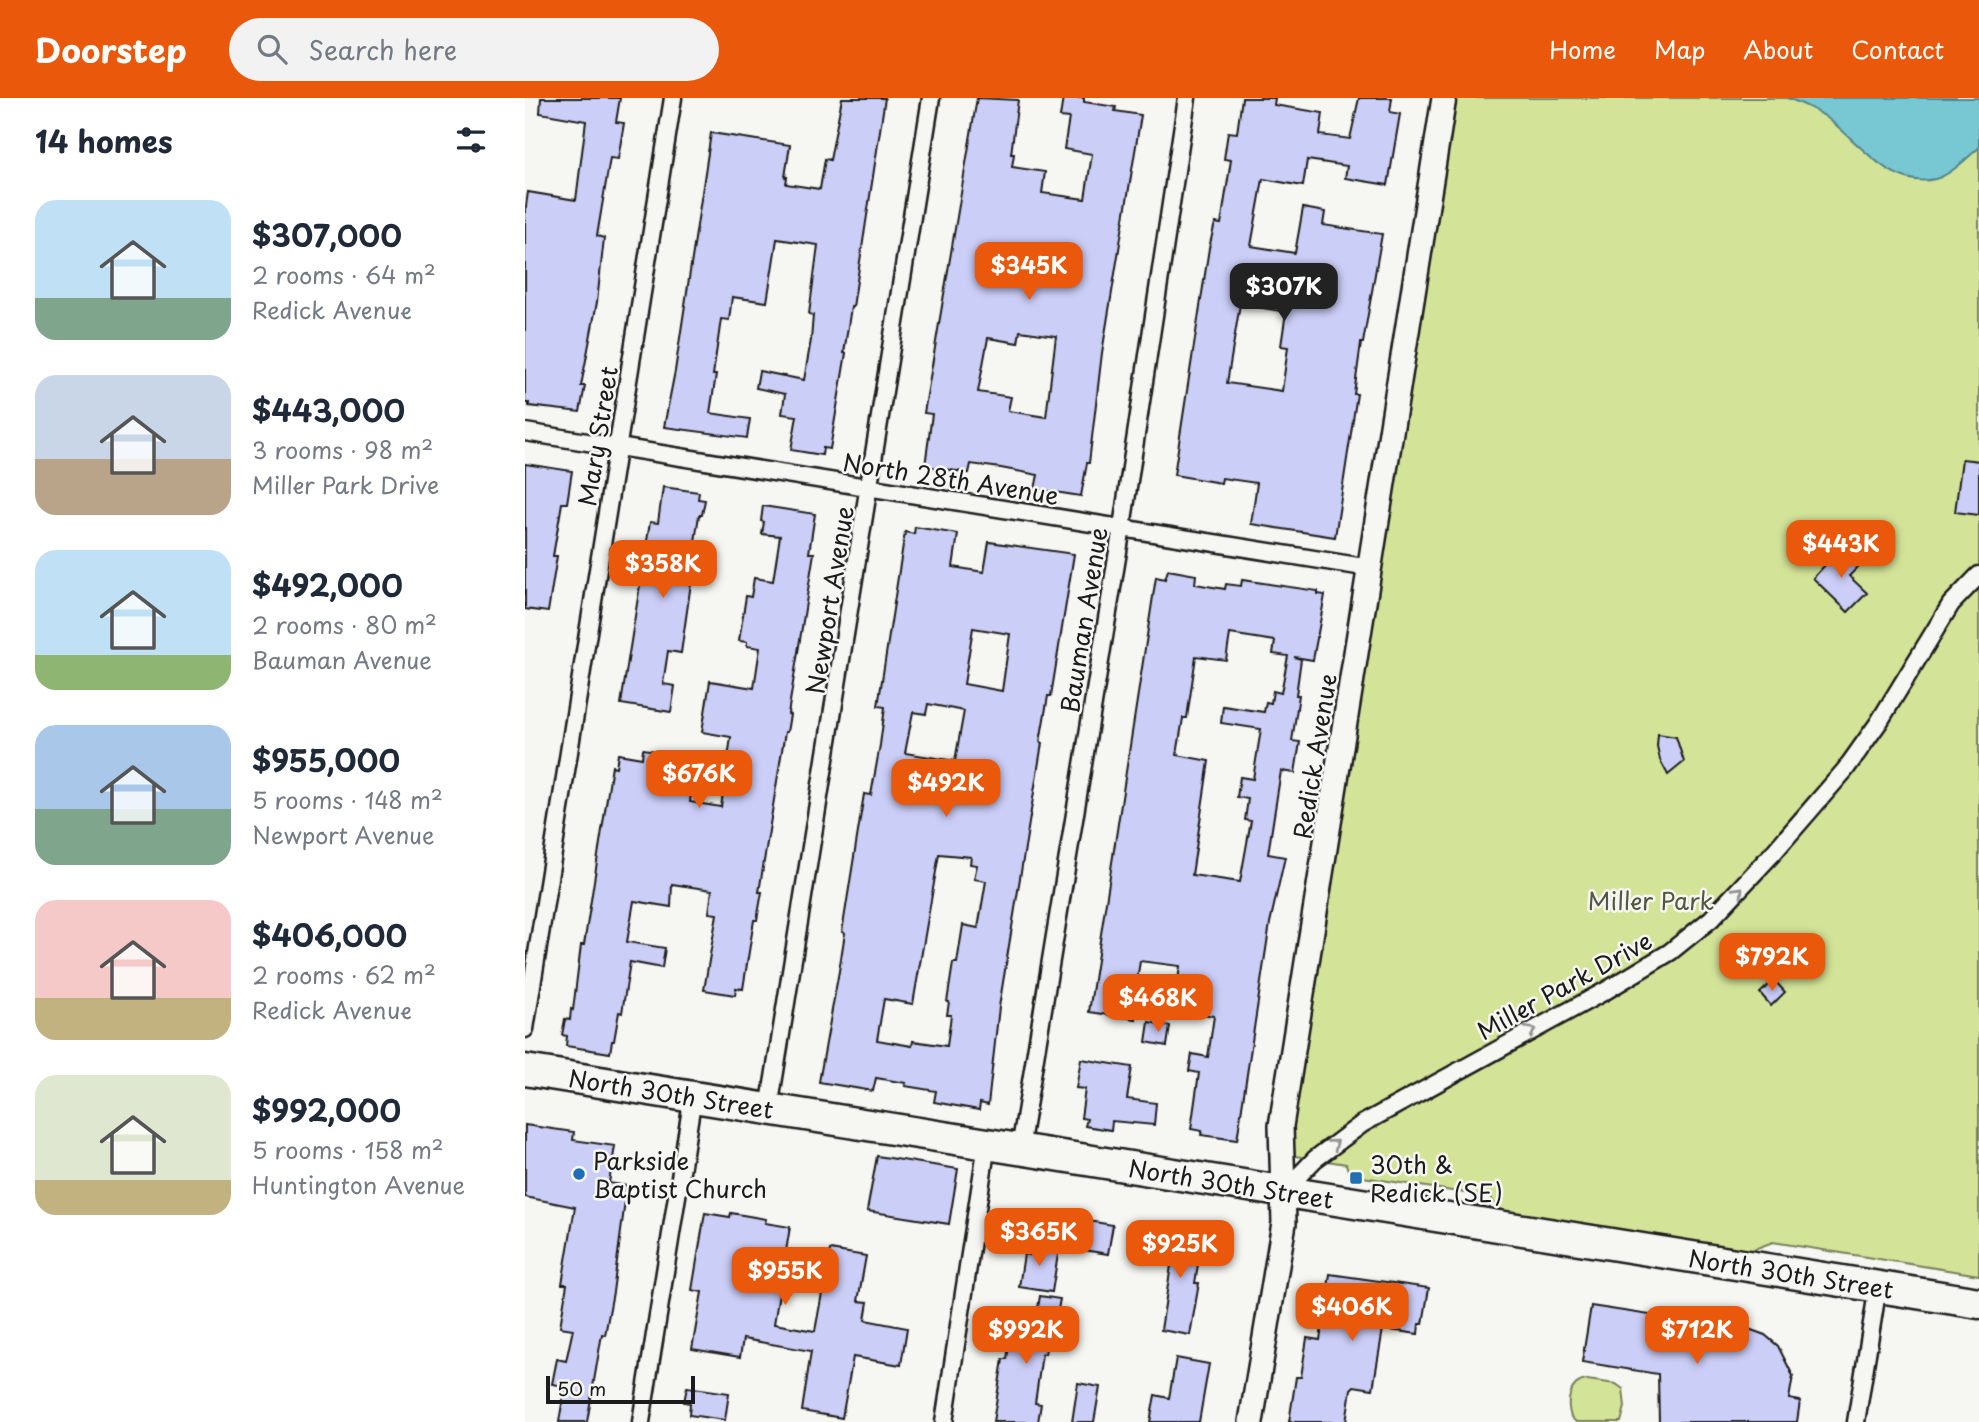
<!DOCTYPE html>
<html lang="en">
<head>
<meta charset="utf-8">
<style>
	body { margin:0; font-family:"Playpen Sans",sans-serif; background:#f2f2f3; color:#1f2937; height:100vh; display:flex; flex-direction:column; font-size:26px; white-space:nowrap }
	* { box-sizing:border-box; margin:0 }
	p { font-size:23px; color:#747a83 }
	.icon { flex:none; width:38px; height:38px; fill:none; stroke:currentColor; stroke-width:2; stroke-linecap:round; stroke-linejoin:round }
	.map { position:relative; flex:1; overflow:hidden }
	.sheet { display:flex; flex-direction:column; background:#fff; width:525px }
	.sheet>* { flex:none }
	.scale { position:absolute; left:21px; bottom:18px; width:149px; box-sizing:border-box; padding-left:7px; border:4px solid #1c1c1c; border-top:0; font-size:19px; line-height:24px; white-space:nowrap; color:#1c1c1c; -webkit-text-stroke:5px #f6f6f2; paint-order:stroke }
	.price { position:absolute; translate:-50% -60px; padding:0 16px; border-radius:14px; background:#ea580c; color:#fff; font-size:23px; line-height:46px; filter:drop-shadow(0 2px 4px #0008) }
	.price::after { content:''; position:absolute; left:50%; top:42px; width:21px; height:16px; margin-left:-10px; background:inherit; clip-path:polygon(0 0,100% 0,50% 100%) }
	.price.current { background:#222; color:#fff }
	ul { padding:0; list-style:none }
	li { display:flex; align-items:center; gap:21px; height:175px; padding:0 35px }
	li span { display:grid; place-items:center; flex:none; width:196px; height:140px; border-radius:21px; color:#555 }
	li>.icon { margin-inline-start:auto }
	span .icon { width:84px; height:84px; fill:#fffc; stroke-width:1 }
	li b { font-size:30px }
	h2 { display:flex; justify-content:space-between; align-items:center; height:84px; padding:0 35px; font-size:30px }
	header { display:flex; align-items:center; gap:42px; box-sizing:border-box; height:98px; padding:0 35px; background:#ea580c; color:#fff }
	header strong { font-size:33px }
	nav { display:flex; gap:38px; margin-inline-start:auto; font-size:24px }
	.search { width:490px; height:63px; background:#f2f2f3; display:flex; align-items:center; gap:18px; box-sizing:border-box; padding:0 24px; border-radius:38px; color:#747a83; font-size:26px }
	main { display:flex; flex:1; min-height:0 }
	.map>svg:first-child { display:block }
</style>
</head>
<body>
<header>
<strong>Doorstep</strong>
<div class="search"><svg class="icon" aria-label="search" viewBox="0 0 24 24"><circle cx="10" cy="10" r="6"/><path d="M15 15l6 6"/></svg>Search here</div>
<nav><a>Home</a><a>Map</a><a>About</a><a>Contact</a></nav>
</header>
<main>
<section class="sheet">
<h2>14 homes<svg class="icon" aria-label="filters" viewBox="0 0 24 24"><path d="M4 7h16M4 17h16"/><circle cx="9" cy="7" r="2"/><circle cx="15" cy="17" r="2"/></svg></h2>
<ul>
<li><span style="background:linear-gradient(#bfe0f5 70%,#7fa58c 0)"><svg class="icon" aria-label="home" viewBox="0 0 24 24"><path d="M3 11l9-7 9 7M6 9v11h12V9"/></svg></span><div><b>$307,000</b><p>2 rooms · 64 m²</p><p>Redick Avenue</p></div></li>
<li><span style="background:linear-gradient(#c9d6e8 60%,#b9a48a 0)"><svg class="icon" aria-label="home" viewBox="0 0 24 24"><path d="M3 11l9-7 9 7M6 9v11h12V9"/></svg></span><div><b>$443,000</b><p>3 rooms · 98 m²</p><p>Miller Park Drive</p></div></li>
<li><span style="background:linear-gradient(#bfe0f5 75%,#8fb573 0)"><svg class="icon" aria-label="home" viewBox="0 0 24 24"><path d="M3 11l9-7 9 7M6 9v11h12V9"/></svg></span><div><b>$492,000</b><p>2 rooms · 80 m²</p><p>Bauman Avenue</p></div></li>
<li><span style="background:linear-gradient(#a9c7e8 60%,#7fa58c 0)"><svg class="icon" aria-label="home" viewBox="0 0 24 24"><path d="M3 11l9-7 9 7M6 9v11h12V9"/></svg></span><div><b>$955,000</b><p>5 rooms · 148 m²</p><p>Newport Avenue</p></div></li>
<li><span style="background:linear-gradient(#f6c9c9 70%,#c2b280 0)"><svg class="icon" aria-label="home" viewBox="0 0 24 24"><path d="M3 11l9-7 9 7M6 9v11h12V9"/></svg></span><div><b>$406,000</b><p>2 rooms · 62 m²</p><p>Redick Avenue</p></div></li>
<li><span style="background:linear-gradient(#dfe7d0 75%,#c2b280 0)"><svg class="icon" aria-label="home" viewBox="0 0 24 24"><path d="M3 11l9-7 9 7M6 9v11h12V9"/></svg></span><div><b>$992,000</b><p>5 rooms · 158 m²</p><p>Huntington Avenue</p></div></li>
</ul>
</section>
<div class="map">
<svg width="1454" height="1324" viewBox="0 0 1454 1324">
	<rect width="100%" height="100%" fill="#f6f6f2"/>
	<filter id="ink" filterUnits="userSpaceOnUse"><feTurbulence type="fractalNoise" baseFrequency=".0143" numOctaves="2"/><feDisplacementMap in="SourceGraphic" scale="14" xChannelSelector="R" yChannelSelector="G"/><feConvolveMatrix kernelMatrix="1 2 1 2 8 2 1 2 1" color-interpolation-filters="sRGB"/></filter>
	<g filter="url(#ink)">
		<g fill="#d3e498" stroke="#78805a" stroke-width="2">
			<path d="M928 0H1454V1177L1248 1144 1221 1154 987 1116 973 1110 965 1099 838 1079 823 1072 821 1066 770 1058 766 1031 906 156Z"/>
			<path d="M1062 1282 1091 1286 1098 1291 1100 1309 1096 1324H1051L1046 1319C1041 1304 1044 1284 1062 1282Z"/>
		</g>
		<path fill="#78c8d3" stroke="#53838a" stroke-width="2" d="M1262 0H1454V50C1441 60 1426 77 1410 81 1365 92 1333 42 1301 19 1289 11 1276 5 1262 0Z"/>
		<g fill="#cbcef7" stroke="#1c1c1c" stroke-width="2" fill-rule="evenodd">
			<path d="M16 0H95L91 24 99 25 93 61 85 60 72 138 79 140 72 204 56 288H60L55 314 4 308V305H0V115L3 94 51 102 61 23 15 15Z"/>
			<path d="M317 0H360L328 209H326L319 255H321L305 351 298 350 297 357 266 352 272 318 257 316 260 296 231 290 234 273 279 282 286 242 288 217 284 216 293 147 252 141 242 204 207 199 204 222 196 221 188 277H191L185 315 225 321 222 340 139 329 150 273 186 35 265 47 260 79H262L261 86 295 91 300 61 305 62Z"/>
			<path d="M452 0 493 2 486 56H489L487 69 520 74 517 95 560 101 567 56 539 51 544 20 535 19 538 0H559V4L591 9 590 13 616 17 577 255 564 365H562L556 398 510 391 513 377 476 370 446 366 444 375 400 368 407 316 399 315ZM495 233 531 238 521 319 483 313 486 299 453 294 463 240 493 245Z"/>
			<path d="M717 0H750L749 7 798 15 795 37 825 41 834 0H867L865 14 875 16 863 87 820 80 822 68 782 62 778 88 738 81 726 148 770 155 778 110 800 114 798 127 857 136 838 245H836L829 296H832L810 439 726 426 732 385 697 380 696 385 649 377 684 150 690 125 696 126 706 62 699 61 703 34 712 35ZM715 206 761 214 756 248 763 249 757 293 702 285Z"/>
			<path d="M1437 361 1454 363V417L1430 414Z"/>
			<path d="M0 366 47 373 42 405H37L28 458H32L23 514 0 511Z"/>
			<path d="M138 389 174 394 173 401 180 402 177 417H174L169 450H171L156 555 143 553 138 586 150 588 146 614 96 606 125 424 133 425Z"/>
			<path d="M238 408 290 416 284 455H289L263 616 265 617 262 634H260L234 794H237L232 822H229L218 891 211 890 210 897 179 892 192 816 184 815 187 792 147 786 146 809 109 803 102 844 140 850 137 870 105 864 97 915 94 914 89 943H87L85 955 41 948 42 938 37 937 40 921 45 922 46 911 48 912 56 847H59L87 668 91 669 93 656 117 660 118 651 137 654 135 667 164 671 160 696H166L165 704 196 709 206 639 177 634 185 583 229 590 235 550 222 548V544L214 543 221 498 226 499 229 480 248 483 255 438 237 436 239 424 236 423Z"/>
			<path d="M390 429 433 436 428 469 459 474 464 444 549 456 526 598H523L515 644 517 645 474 909 463 1007 455 1005 454 1012 409 1004 411 993 380 988 381 985 351 980 348 993 294 984 314 873 320 835 317 834 339 696 346 697 355 647 360 609 353 608 380 434 389 436ZM448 530 485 536 477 593 439 586ZM403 606 439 613 430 663 380 655 388 614 401 616ZM414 756 446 759 445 766 452 767 449 781 461 783 453 830 438 827 432 865H428L422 904H424L422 917H426L422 948 388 943 387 948 352 942 359 901 388 906Z"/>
			<path d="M1316 450 1334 468 1324 478 1342 495 1323 514 1288 480Z"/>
			<path d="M643 472 671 477 670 486 700 491 701 486 716 488 717 482 793 493V496L800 497 788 562 769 559 776 561 771 597H774L767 643 775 644 770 675 756 673 743 756 760 759 745 825 712 1042 676 1037 677 1033 666 1031 674 975 664 973 667 956 683 959 689 918 649 911 655 868 615 863 610 895 615 896 611 921 564 914 631 479 640 481ZM705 536 750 543 748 556 763 558 756 595 748 593 746 605 741 604 739 614 698 608 696 625 736 631 728 681 715 679 712 699 723 701 720 722 726 723 715 784 667 777 684 663 652 657 658 620H662L671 558 701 562Z"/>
			<path d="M1133 636 1151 639 1159 664 1143 677 1135 662 1132 648Z"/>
			<path d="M1249 882 1260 894 1246 908 1235 895Z"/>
			<path d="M624 924 645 928 642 948 621 944Z"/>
			<path d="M556 961 607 969 602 1001 631 1005 629 1027 587 1023 586 1032 560 1028 562 1021 556 1020 560 991 551 990Z"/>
			<path d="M0 1027 49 1034 48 1042 90 1048 84 1085 102 1088 88 1194 80 1237 77 1236 62 1324H34L40 1288 27 1286 32 1261 41 1263 48 1231 35 1229 42 1186H37L50 1109 0 1099Z"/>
			<path d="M352 1058 433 1071 424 1126 342 1113Z"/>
			<path d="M180 1115 205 1119 206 1115 241 1121 240 1125 265 1129 249 1226 290 1233 305 1152 341 1158 333 1203 343 1204 340 1222 382 1230 376 1267 328 1259 317 1320 277 1313 286 1253 218 1241 215 1259 167 1251 177 1194 167 1192Z"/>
			<path d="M526 1117 588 1127 583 1156 522 1146Z"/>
			<path d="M632 1134 677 1141 670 1185H674L665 1237 636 1232 647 1161 628 1158Z"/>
			<path d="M507 1146 534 1150 527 1194 494 1189 499 1156 505 1157Z"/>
			<path d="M805 1176 904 1190 898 1226H894L893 1236 858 1231 848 1291 829 1288 826 1291 821 1324H764L771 1279H776L782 1240 795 1242Z"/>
			<path d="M515 1198 535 1201 531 1222H535L531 1246 522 1244 520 1256H517L510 1305 516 1306 513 1324H468L478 1261H482L486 1235H490L492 1225 510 1228Z"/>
			<path d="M1066 1208 1157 1222 1161 1219 1182 1222 1184 1227 1209 1230 1210 1226 1240 1237 1253 1248 1268 1278 1264 1301 1275 1303 1272 1324H1134L1133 1276 1057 1264Z"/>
			<path d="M651 1260 684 1266 674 1324H625L630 1297 644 1300Z"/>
			<path d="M553 1285 575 1289 569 1324H547Z"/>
			<path d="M162 1289 204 1295 200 1322 164 1317 165 1305 159 1304Z"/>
		</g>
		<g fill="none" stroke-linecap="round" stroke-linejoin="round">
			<g stroke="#1c1c1c" stroke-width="21">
				<g id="street">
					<path d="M0 334 845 470"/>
					<path d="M0 931 148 0"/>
					<path d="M244 1011 406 0"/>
					<path d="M495 1051 597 429 662 0"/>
					<path d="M759 1093 790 1061 837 1026 1082 892 1145 854 1186 821 1249 754 1320 672 1354 624 1426 506 1454 477"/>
					<path d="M116 1324 168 998"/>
					<path d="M419 1324 462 1046"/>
					<path d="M1331 1324 1353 1188"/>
				</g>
			</g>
			<g stroke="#1c1c1c" stroke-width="28">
				<path id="secondary" d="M726 1324 759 1125 756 1028 919 0"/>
			</g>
			<g stroke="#1c1c1c" stroke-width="35">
				<path id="highway" d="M0 972 1454 1205"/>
			</g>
			<use href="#street" stroke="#f6f6f2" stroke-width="16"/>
			<use href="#secondary" stroke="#f6f6f2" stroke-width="23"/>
			<use href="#highway" stroke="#f6f6f2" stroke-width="30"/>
		</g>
		<defs><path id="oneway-chevron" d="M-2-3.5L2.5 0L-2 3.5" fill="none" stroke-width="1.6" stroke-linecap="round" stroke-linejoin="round" transform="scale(1.75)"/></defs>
		<g stroke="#949492">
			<use href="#oneway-chevron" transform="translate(1214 793) rotate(-47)"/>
			<use href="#oneway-chevron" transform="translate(1006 933) rotate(-28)"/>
			<use href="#oneway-chevron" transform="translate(809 1046) rotate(-39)"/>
		</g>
	</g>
	<g fill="#1f6fb2" stroke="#f6f6f2" stroke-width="2.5">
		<circle cx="54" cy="1076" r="7"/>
		<rect x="824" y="1073" width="14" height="14" rx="3.5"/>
	</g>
	<g text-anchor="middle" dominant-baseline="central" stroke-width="5" stroke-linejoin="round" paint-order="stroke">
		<g font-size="24" fill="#1c1c1c" stroke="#f6f6f2">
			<text transform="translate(72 338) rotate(-81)">Mary Street</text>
			<text transform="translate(426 380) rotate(9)">North 28th Avenue</text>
			<text transform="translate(304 502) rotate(-81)">Newport Avenue</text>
			<text transform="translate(558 522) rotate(-81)">Bauman Avenue</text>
			<text transform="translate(789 658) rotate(-81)">Redick Avenue</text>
			<text transform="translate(1039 887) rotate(-29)">Miller Park Drive</text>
			<text transform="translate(146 995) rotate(9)">North 30th Street</text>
			<text transform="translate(706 1085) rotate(9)">North 30th Street</text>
			<text transform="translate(1266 1175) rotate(9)">North 30th Street</text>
		</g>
		<g font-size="24" fill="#535841" stroke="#f6f6f2">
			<text x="1126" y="802">Miller Park</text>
		</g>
		<g font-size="24" fill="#1c1c1c" stroke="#f6f6f2" text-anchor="start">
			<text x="68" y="1062">Parkside<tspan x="68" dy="28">Baptist Church</tspan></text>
			<text x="845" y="1066">30th &amp;<tspan x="845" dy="28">Redick (SE)</tspan></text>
		</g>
	</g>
</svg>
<div class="scale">50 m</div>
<b class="price" style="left:504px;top:204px">$345K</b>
<b class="price current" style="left:759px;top:225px">$307K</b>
<b class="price" style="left:1316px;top:482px">$443K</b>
<b class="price" style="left:138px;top:502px">$358K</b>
<b class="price" style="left:174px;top:712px">$676K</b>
<b class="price" style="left:421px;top:721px">$492K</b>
<b class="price" style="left:1247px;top:895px">$792K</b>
<b class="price" style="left:633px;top:936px">$468K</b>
<b class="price" style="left:514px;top:1170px">$365K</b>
<b class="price" style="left:655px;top:1182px">$925K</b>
<b class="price" style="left:260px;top:1209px">$955K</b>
<b class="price" style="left:827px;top:1245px">$406K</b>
<b class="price" style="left:501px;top:1268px">$992K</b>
<b class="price" style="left:1172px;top:1268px">$712K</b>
</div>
</main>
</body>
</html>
